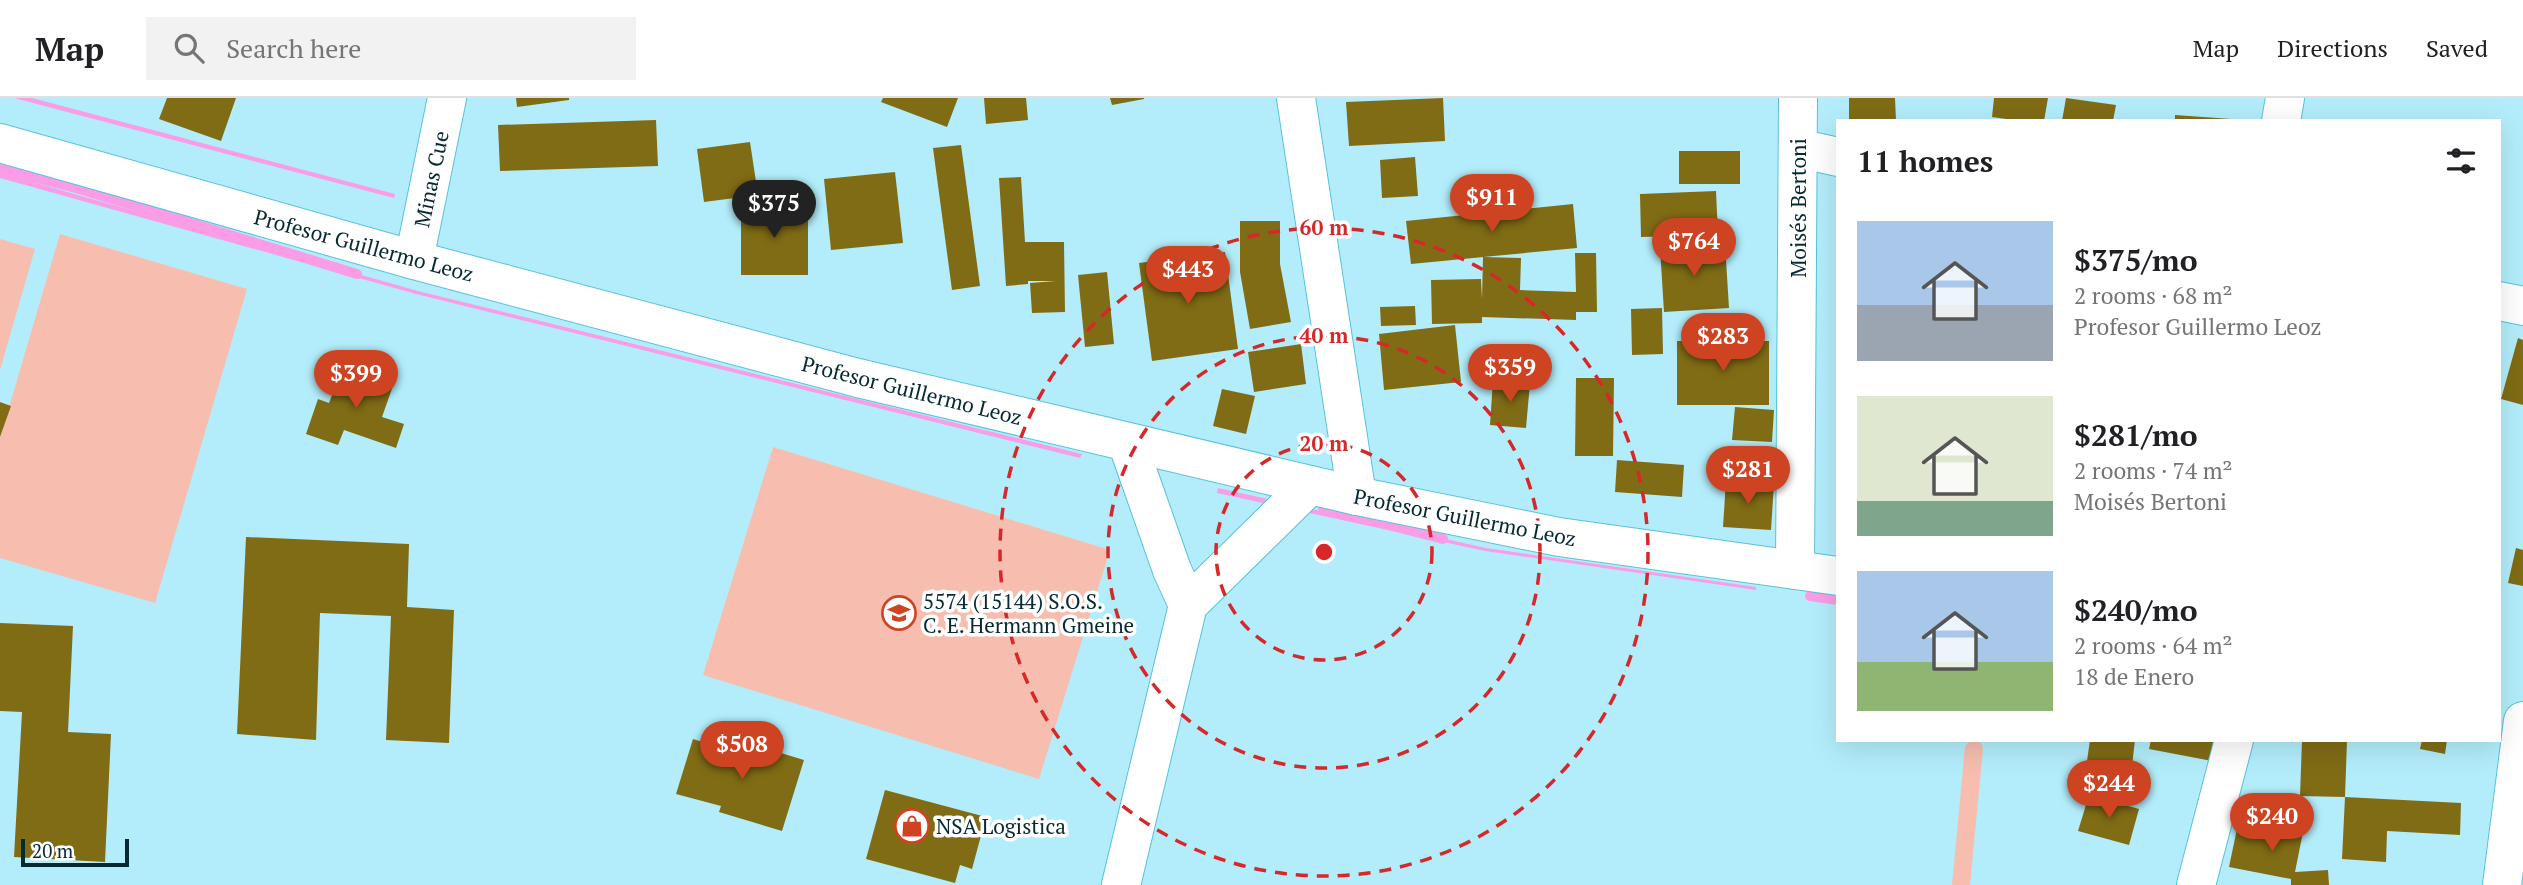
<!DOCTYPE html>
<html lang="en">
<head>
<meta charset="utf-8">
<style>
	body { margin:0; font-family:"PT Serif",serif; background:#f2f2f2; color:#202124; height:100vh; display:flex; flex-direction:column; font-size:26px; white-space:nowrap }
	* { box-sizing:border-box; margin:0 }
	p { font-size:23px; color:#757577 }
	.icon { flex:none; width:38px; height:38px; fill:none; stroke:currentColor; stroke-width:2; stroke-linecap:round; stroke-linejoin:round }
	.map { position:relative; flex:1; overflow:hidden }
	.side { position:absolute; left:1836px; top:21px; width:665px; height:623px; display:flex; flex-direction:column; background:#fff; border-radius:0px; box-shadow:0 7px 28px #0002 }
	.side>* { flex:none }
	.scale { position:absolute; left:21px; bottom:18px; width:108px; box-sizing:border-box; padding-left:7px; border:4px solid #072a32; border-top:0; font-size:19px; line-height:24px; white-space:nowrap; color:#072a32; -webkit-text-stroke:5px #fff; paint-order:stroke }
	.price { position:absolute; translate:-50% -60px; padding:0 16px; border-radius:24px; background:#ce4422; color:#fff; font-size:23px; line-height:46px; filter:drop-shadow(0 2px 4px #0008) }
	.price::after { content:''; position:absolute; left:50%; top:42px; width:21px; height:16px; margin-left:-10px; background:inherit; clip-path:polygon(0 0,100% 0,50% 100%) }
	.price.selected { background:#222; color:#fff }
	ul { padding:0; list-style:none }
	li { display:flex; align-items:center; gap:21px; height:175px; padding:0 21px }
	li span { display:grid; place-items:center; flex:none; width:196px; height:140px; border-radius:0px; color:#555 }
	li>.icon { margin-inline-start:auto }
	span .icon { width:84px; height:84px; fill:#fffc; stroke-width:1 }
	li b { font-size:30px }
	h2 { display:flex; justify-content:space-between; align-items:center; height:84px; padding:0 21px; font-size:30px }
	header { display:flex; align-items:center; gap:42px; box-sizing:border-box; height:98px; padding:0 35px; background:#fff; border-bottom:2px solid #e0e0e0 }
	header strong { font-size:33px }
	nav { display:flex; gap:38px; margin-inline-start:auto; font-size:24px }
	.search { width:490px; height:63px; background:#f2f2f2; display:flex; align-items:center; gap:18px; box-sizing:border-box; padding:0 24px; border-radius:0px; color:#757577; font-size:26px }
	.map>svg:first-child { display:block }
</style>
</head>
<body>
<header>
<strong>Map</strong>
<div class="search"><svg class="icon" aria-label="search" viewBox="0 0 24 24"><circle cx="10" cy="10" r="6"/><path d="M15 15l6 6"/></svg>Search here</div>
<nav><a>Map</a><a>Directions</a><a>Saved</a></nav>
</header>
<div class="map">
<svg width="2523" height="787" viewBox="0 0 2523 787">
	<rect width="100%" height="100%" fill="#b3edfb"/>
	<g fill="#f7beaf">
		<path d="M60 136 247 191 155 505 0 460V340Z"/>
		<path d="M0 141 35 151 0 272Z"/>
		<path d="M773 349 1110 452 1039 681 703 577Z"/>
		<path d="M1970 642C1978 642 1981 642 1983 651L1970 787H1952L1965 649Z"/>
	</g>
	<g fill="#fa9de6">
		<path d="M14 0H32L395 96 394 100Z"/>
		<path d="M0 75 418 193 1082 356 1080 360 416 196 0 80Z"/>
		<path d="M1218 390 1486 450 1756 489V492L1485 453 1217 395Z"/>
	</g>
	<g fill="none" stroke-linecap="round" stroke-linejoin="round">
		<g stroke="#fa9de6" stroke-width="10">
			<path d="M0 71 76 90 357 176"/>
			<path d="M1323 410 1443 441"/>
			<path d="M1810 498 1838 502"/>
		</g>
	</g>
	<g fill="#806c15">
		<path d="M167 0H236L221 43 159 21Z"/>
		<path d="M516 0H569V2L517 9Z"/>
		<path d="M883 0H958L947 29 881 4Z"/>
		<path d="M984 0H1026L1028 22 986 26Z"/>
		<path d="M1110 0H1144V1L1112 7Z"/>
		<path d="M1443 0 1445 43 1349 48 1346 4Z"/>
		<path d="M1849 0H1895L1896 23H1849Z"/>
		<path d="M1994 0H2048L2044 23H2021L1992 19Z"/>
		<path d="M2066 0 2116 7 2113 23H2062Z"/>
		<path d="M2175 17 2231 21V23H2175Z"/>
		<path d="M656 22 658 68 500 73 498 27Z"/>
		<path d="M750 44 758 97 704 104 697 51Z"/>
		<path d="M961 47 980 188 952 192 933 50Z"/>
		<rect x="1679" y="53" width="61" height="33"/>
		<path d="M1415 59 1418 98 1382 100 1380 62Z"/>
		<path d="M895 74 903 145 831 152 824 81Z"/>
		<path d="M1021 79 1025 144H1064L1065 214 1032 215 1030 185 1056 183H1028V186L1006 188 999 80Z"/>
		<path d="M1716 93 1718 137 1641 139 1640 96Z"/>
		<path d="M1573 106 1577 150 1411 166 1406 123Z"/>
		<rect x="741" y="107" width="67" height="70"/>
		<path d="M1240 123H1280V166L1291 224 1250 231 1240 174Z"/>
		<path d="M1725 146 1729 210 1664 214 1660 150Z"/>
		<path d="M1225 154 1238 251 1152 263 1139 165Z"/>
		<path d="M1575 155H1596L1597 214H1576V222L1482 219V225L1432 226 1431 182 1481 181 1482 201 1483 159 1521 160 1520 192 1576 194Z"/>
		<path d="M1107 174 1114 246 1085 249 1078 177Z"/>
		<path d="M1415 208 1416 227 1381 228 1380 209Z"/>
		<path d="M1662 210 1663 256 1632 257 1631 211Z"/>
		<path d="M1455 227 1461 284 1384 292 1379 236Z"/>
		<path d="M2518 240 2523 242V307L2501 301Z"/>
		<rect x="1677" y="243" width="92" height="64"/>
		<path d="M1301 246 1306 286 1254 294 1248 254Z"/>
		<path d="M343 267 394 285 382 319 404 326 396 350 344 332 338 347 306 336 318 301 329 305Z"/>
		<path d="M1576 280H1614L1613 358H1575Z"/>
		<path d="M1493 282 1530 285 1526 330 1490 327Z"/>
		<path d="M1222 291 1255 298 1246 336 1213 328Z"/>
		<path d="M0 304 11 308 0 339Z"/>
		<path d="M1735 309 1774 312 1772 344 1732 342Z"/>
		<path d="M1617 362 1684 367 1682 399 1615 394Z"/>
		<path d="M1726 383 1774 386 1771 432 1723 429Z"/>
		<path d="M246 439 409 446 407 509 454 512 449 645 386 642 391 518 320 515 316 642 237 636Z"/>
		<path d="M2516 450 2523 452V488L2508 485Z"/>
		<path d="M0 525 73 528 68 634 111 636 105 764 14 759 22 614 0 613Z"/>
		<path d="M693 641 738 655 742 643 804 662 782 733 719 714 721 708 676 696Z"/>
		<path d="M2090 642H2135L2132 668 2087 663Z"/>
		<path d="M2151 642H2216L2212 663 2149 651Z"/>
		<path d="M2302 642H2347L2345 699 2300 698Z"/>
		<path d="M2422 642H2447L2445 656 2420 651Z"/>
		<path d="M885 692 986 719 972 771 960 767 955 785 866 761Z"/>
		<path d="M2089 697 2139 711 2129 747 2078 733Z"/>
		<path d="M2345 699 2461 705 2460 737 2387 733 2386 764 2342 761Z"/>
		<path d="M2239 721 2303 734 2295 774 2328 772 2329 787H2291V781L2229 769Z"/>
	</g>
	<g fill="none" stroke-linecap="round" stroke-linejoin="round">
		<g stroke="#58c2da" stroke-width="40">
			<g id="minor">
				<path d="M1296 0 1357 398"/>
				<path d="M2281 23 2285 0"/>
				<path d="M0 45 414 162 858 280 1357 398 1559 439 1838 478"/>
				<path d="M1798 50 1838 59"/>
				<path d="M414 162 447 0"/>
				<path d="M2499 203 2523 208"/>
				<path d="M1127 344 1172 472 1188 507 1310 387"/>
				<path d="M1795 472 1798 0"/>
				<path d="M1121 787 1188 507"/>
				<path d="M2196 787 2234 642"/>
				<path d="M2502 787 2523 623"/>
			</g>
		</g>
		<use href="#minor" stroke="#fff" stroke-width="38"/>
	</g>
	<g fill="none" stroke="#d62828" stroke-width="3.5" stroke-dasharray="12 9">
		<circle cx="1324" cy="454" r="108"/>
		<circle cx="1324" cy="454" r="216"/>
		<circle cx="1324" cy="454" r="324"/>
	</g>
	<defs>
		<g id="school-ring" transform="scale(1.75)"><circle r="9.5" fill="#fff" stroke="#ce4422" stroke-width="1.5"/><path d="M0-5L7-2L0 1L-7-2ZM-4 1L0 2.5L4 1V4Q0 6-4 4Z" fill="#ce4422"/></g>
		<g id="shop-ring" transform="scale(1.75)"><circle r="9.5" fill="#fff" stroke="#ce4422" stroke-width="1.5"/><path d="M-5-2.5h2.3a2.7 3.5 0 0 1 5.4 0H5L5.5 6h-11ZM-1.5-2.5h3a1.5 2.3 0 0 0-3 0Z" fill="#ce4422"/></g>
	</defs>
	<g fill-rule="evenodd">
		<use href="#school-ring" x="899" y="515"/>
		<use href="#shop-ring" x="912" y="728"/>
	</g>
	<g text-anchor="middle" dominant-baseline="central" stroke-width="7" stroke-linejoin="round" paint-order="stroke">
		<g font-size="21" fill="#072a32" stroke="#fff">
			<text transform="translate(431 81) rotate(-78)">Minas Cue</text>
			<text transform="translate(1798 110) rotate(-90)">Moisés Bertoni</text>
			<text transform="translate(364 147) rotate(15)">Profesor Guillermo Leoz</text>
			<text transform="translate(912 292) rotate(14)">Profesor Guillermo Leoz</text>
			<text transform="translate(1465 419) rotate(11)">Profesor Guillermo Leoz</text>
		</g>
		<g font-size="21" fill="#072a32" stroke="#fff" text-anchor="start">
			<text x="923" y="503">5574 (15144) S.O.S.<tspan x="923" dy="24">C. E. Hermann Gmeine</tspan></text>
			<text x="936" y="728">NSA Logistica</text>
		</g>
	</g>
	<circle cx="1324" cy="454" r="10" fill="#d62828" stroke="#fff" stroke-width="3.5"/>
	<g font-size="21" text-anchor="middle" font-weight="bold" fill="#d62828" stroke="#fff" stroke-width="7" stroke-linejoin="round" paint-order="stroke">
		<text x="1324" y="137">60 m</text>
		<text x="1324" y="245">40 m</text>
		<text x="1324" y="353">20 m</text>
	</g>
</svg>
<div class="scale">20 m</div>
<b class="price" style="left:1492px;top:136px">$911</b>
<b class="price selected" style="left:774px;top:142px">$375</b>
<b class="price" style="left:1694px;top:180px">$764</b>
<b class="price" style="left:1188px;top:208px">$443</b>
<b class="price" style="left:1723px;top:275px">$283</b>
<b class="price" style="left:1510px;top:306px">$359</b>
<b class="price" style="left:356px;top:312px">$399</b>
<b class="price" style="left:1748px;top:408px">$281</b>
<b class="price" style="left:742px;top:683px">$508</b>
<b class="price" style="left:2109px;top:722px">$244</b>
<b class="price" style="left:2272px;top:755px">$240</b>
<section class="side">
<h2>11 homes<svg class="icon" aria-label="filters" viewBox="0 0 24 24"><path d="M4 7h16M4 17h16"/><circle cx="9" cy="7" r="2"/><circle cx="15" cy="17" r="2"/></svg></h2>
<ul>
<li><span style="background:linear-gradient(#a9c7e8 60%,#9aa5b1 0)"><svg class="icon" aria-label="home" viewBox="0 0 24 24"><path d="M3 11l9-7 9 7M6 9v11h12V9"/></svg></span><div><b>$375/mo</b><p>2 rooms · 68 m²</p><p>Profesor Guillermo Leoz</p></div></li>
<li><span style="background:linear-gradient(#dfe7d0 75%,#7fa58c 0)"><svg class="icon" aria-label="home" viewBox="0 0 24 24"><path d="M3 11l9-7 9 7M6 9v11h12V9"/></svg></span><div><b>$281/mo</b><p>2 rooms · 74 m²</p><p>Moisés Bertoni</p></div></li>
<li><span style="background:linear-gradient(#a9c7e8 65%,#8fb573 0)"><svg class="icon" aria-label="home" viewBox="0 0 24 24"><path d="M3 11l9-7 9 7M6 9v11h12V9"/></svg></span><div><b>$240/mo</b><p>2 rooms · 64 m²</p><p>18 de Enero</p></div></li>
</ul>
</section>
</div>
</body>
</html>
